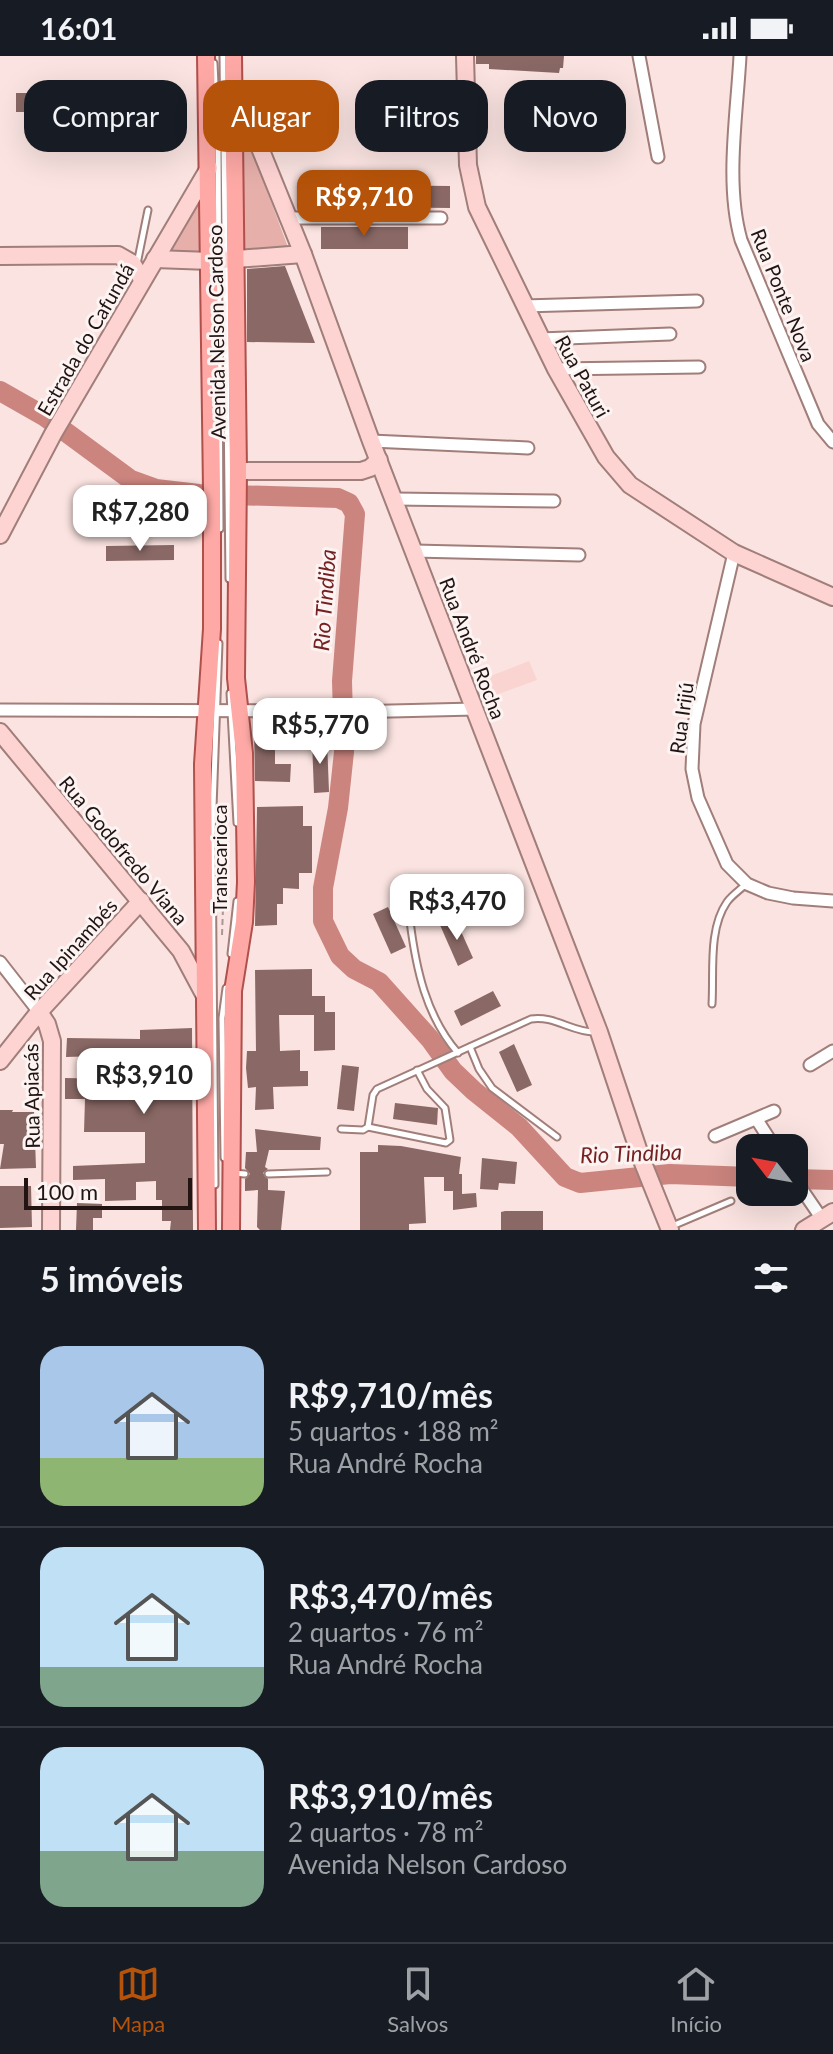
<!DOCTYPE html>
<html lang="pt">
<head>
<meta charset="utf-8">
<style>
	body { margin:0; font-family:Lato,sans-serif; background:#20242c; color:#f1f3f6; height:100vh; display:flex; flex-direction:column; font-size:30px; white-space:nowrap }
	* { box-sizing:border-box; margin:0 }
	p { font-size:26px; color:#9ea1a6 }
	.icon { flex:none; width:44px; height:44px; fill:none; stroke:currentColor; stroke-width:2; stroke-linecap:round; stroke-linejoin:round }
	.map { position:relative; height:1174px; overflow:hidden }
	.panel { display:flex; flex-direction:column; background:#171b24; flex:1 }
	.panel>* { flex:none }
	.guide { position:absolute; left:24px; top:24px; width:786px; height:72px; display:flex; gap:16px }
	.needle { width:52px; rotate:301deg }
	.fabs { position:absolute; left:736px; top:1078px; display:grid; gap:16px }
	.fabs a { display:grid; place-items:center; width:72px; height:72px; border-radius:16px; background:#171b24; box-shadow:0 8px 32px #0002; font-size:40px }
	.scale { position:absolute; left:24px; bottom:20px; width:168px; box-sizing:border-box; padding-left:8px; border:4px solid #211413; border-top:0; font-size:22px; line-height:28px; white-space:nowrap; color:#211413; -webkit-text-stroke:6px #fcf4f3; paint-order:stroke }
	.price { position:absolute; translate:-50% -68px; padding:0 18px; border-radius:16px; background:#fff; color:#222; font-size:26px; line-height:52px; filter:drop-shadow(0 2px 4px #0008) }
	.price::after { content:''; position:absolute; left:50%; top:48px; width:24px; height:18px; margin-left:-12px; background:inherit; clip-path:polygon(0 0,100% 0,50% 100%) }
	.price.on { background:#b45309; color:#fff }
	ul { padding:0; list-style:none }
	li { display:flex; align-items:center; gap:24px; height:200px; padding:0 40px }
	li+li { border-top:2px solid #363941 }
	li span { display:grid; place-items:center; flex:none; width:224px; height:160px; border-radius:24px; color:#555 }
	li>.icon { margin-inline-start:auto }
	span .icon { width:96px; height:96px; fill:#fffc; stroke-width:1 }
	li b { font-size:34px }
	h2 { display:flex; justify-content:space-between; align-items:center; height:96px; padding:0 40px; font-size:34px }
	.pill { padding:0 28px; border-radius:24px; background:#171b24; box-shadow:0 8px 32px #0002; font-size:28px; line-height:72px }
	.pill.on { background:#b45309; color:#fff }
	.status { display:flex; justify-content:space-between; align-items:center; height:56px; padding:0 40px; background:#171b24; direction:ltr }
	.status svg { height:22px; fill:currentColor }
	.menu { display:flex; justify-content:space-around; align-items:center; height:112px; border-top:2px solid #363941; background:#171b24; font-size:22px; color:#9ea1a6 }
	.menu a { display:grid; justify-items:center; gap:4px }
	.menu .on { color:#b45309 }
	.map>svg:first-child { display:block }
</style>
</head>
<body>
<div class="status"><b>16:01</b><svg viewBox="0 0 49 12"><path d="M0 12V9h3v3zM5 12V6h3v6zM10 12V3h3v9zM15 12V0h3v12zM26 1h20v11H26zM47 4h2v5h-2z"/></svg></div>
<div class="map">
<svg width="833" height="1174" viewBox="0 0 833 1174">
	<rect width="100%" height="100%" fill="#fae3e0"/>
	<path fill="#fad4d1" d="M529 605 537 624 482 644 475 626Z"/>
	<g fill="#e6afaa">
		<path d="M243 70 289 194 241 197Z"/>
		<path d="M205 124V195H164Z"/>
	</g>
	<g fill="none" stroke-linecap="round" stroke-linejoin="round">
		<g stroke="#cb847e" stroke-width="20">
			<path d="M0 335 44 360 131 424 156 433 199 438 338 442 349 447 355 458 342 625 344 696 338 752 323 832V865L340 900 354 913 379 926 430 983 453 1015 474 1035 519 1071 565 1121 580 1127 670 1118 750 1121"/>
			<path d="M794 1123 833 1124"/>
		</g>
	</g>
	<g fill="#896865">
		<path d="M476 0H564L563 12H560L559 17 489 13V8H476Z"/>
		<rect x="16" y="37" width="54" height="19"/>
		<path d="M363 129 450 130V152L363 151Z"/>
		<rect x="321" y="171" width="87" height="22"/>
		<path d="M285 210 315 287 247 286V213Z"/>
		<path d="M174 489V504L106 505V490Z"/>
		<path d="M312 665V689H275V708H291L290 726 255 725 254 671Z"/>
		<path d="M312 684H327L329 736 314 737Z"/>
		<path d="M303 750V770H312V817H299V833L283 832V848H277V869L255 870 257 751Z"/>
		<path d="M388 851 406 891 391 898 373 858Z"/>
		<path d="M455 862 473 902 458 910 440 869Z"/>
		<path d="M312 913V940H325V956H335V994L314 995V959H279L280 995 300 994V1015H308V1030L273 1031 274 1053 255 1054 256 1031 248 1032 246 1012 247 995H256L255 914Z"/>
		<path d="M493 935 501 950 461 970 454 955Z"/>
		<path d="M192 972 193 1174H170L171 1165H162V1144H156V1125L136 1126V1144L105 1145V1123L73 1124V1110L145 1107V1076H84L85 1043H65V1022L115 1023V1020L130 1019 131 999 66 1001 67 982 140 983V974Z"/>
		<path d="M514 988 532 1029 517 1036 499 996Z"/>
		<path d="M342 1009 359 1011 354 1055 337 1053Z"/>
		<path d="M395 1047 438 1052 437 1069 393 1063Z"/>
		<path d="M0 1054H13L12 1056H34L36 1112 0 1113 4 1088H0Z"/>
		<path d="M255 1073 321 1081 320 1094H269L265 1111 268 1113 263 1117 268 1123V1134L285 1135 281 1174H260L257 1171 258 1134 245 1135V1123L250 1118 245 1112 246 1096H257Z"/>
		<path d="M378 1089 401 1090 461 1101 459 1118H462V1138L476 1137 477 1151 453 1154V1135H444V1121H424L426 1167 409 1168V1174H360V1096H378Z"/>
		<path d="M482 1102 517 1106 515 1128 499 1127 498 1134 480 1133Z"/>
		<path d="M0 1130H31L32 1171 0 1172Z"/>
		<path d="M77 1147 102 1148V1162H93V1174H76Z"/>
		<path d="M505 1155H543V1174H501V1156Z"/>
	</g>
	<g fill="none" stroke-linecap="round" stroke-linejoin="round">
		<g stroke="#a07e7a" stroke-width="9">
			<g id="lane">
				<path d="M223 0 229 523"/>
				<path d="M214 7 218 90 220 473"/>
				<path d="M137 208 148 154"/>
				<path d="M230 637 237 767"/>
				<path d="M410 865C416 913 426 960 458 997"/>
				<path d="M231 898 237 845"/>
				<path d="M712 948C714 917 708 873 727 846 732 839 740 834 746 828"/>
				<path d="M470 991 479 1013 492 1032 557 1081"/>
				<path d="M368 1071 446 1087 450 1084 445 1052 427 1033 417 1014"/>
				<path d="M341 1073 363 1074 368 1071 373 1039 377 1033 531 963C553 959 572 976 594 976"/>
				<path d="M224 1102 222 962 226 932"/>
				<path d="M233 1117 245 1118"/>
				<path d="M268 1118 327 1116"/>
				<path d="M215 1129 212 779 219 587"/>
				<path d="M670 1171 731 1145"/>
			</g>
		</g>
		<g stroke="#a07e7a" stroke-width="15">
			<g id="street">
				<path d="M639 0 658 101"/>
				<path d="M740 0C737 58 725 128 741 184L818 368 833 386"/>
				<path d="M286 162H441"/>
				<path d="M524 250 697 245"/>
				<path d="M540 283 670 278"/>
				<path d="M556 313 699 311"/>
				<path d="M371 385 528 392"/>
				<path d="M394 443 554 445"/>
				<path d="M414 495 579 499"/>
				<path d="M734 497 694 668 692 713 698 742 727 808 747 828 768 837 793 842 833 845"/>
				<path d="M0 654 328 655"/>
				<path d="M349 656 475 653"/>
				<path d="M0 906 39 956"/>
				<path d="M810 1009 833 995"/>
				<path d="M757 1064 775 1092"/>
				<path d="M715 1080 774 1055"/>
				<path d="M794 1122 822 1163"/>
			</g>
		</g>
		<g stroke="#a07e7a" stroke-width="20">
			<g id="secondary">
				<path d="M465 0 468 109 477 151 556 313 606 401 630 429 734 497 833 541"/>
				<path d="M234 28 303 198 371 385 599 976 641 1102 670 1174"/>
				<path d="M0 200 118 199 132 207 142 223"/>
				<path d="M155 203 210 205 303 198"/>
				<path d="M238 415H361L370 412 379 404"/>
				<path d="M0 479 53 378 209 112"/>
				<path d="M0 676 181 895 205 940"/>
				<path d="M39 956 47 968 52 985 51 1174"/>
				<path d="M0 1005 39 956 141 845"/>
				<path d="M804 1174 833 1156"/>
			</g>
		</g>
		<g stroke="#b0504c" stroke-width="20">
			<g id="primary">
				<path d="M206 0 212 433V573L203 708 207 1174"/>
				<path d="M231 1174 233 935 244 866 246 826 244 697 236 622 238 415 233 0"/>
			</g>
		</g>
		<path stroke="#aa9795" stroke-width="2" stroke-dasharray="6 4" stroke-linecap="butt" d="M222 879 224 826"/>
		<use href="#lane" stroke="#fff" stroke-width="5"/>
		<use href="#street" stroke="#fff" stroke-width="11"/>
		<use href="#secondary" stroke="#fed4d3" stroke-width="16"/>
		<use href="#primary" stroke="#fea9a6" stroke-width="16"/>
	</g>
	<g text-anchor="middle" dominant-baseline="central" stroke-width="6" stroke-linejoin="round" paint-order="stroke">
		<g font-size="20" fill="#211413" stroke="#fcf4f3">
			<text transform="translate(784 239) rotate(68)">Rua Ponte Nova</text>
			<text transform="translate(216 276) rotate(-91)">Avenida Nelson Cardoso</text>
			<text transform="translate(85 283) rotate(-60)">Estrada do Cafundá</text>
			<text transform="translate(583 320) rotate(61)">Rua Paturi</text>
			<text transform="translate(473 592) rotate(69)">Rua André Rocha</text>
			<text transform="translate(681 662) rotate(-82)">Rua Irijú</text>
			<text transform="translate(124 794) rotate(50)">Rua Godofredo Viana</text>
			<text transform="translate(219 803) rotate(-90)">Transcarioca</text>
			<text transform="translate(70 893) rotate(-48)">Rua Ipinambés</text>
			<text transform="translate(31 1040) rotate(-91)">Rua Apiacás</text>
		</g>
		<g font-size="22" font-style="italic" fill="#762121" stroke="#fcf4f3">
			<text transform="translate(324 544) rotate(-86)">Rio Tindiba</text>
			<text transform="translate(631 1097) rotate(-2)">Rio Tindiba</text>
		</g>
	</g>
</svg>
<div class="fabs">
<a><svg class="needle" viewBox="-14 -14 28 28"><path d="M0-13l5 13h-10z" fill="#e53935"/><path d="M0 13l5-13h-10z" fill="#9ea1a6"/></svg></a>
</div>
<div class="scale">100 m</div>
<b class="price on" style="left:364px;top:182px">R$9,710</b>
<b class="price" style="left:140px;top:497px">R$7,280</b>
<b class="price" style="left:320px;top:710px">R$5,770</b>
<b class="price" style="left:457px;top:886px">R$3,470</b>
<b class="price" style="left:144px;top:1060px">R$3,910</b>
<div class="guide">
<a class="pill">Comprar</a>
<a class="pill on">Alugar</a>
<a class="pill">Filtros</a>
<a class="pill">Novo</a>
</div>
</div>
<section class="panel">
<h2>5 imóveis<svg class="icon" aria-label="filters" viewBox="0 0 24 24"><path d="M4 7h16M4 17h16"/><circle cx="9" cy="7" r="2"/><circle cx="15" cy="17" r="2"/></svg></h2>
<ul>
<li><span style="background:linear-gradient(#a9c7e8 70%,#8fb573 0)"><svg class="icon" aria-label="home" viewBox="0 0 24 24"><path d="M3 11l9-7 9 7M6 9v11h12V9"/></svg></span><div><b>R$9,710/mês</b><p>5 quartos · 188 m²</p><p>Rua André Rocha</p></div></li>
<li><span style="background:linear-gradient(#bfe0f5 75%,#7fa58c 0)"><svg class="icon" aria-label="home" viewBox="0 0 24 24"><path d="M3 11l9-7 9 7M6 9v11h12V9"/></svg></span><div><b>R$3,470/mês</b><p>2 quartos · 76 m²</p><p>Rua André Rocha</p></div></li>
<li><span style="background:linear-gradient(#bfe0f5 65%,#7fa58c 0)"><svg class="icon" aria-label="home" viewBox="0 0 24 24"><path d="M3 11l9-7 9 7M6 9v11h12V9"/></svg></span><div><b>R$3,910/mês</b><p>2 quartos · 78 m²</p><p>Avenida Nelson Cardoso</p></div></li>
</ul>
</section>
<nav class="menu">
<a class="on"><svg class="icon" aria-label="map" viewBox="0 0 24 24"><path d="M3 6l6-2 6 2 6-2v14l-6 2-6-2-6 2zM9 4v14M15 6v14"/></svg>Mapa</a>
<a><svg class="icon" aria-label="saved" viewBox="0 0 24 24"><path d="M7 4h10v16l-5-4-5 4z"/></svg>Salvos</a>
<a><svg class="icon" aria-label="home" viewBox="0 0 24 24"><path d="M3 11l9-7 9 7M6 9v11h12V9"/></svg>Início</a>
</nav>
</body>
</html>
